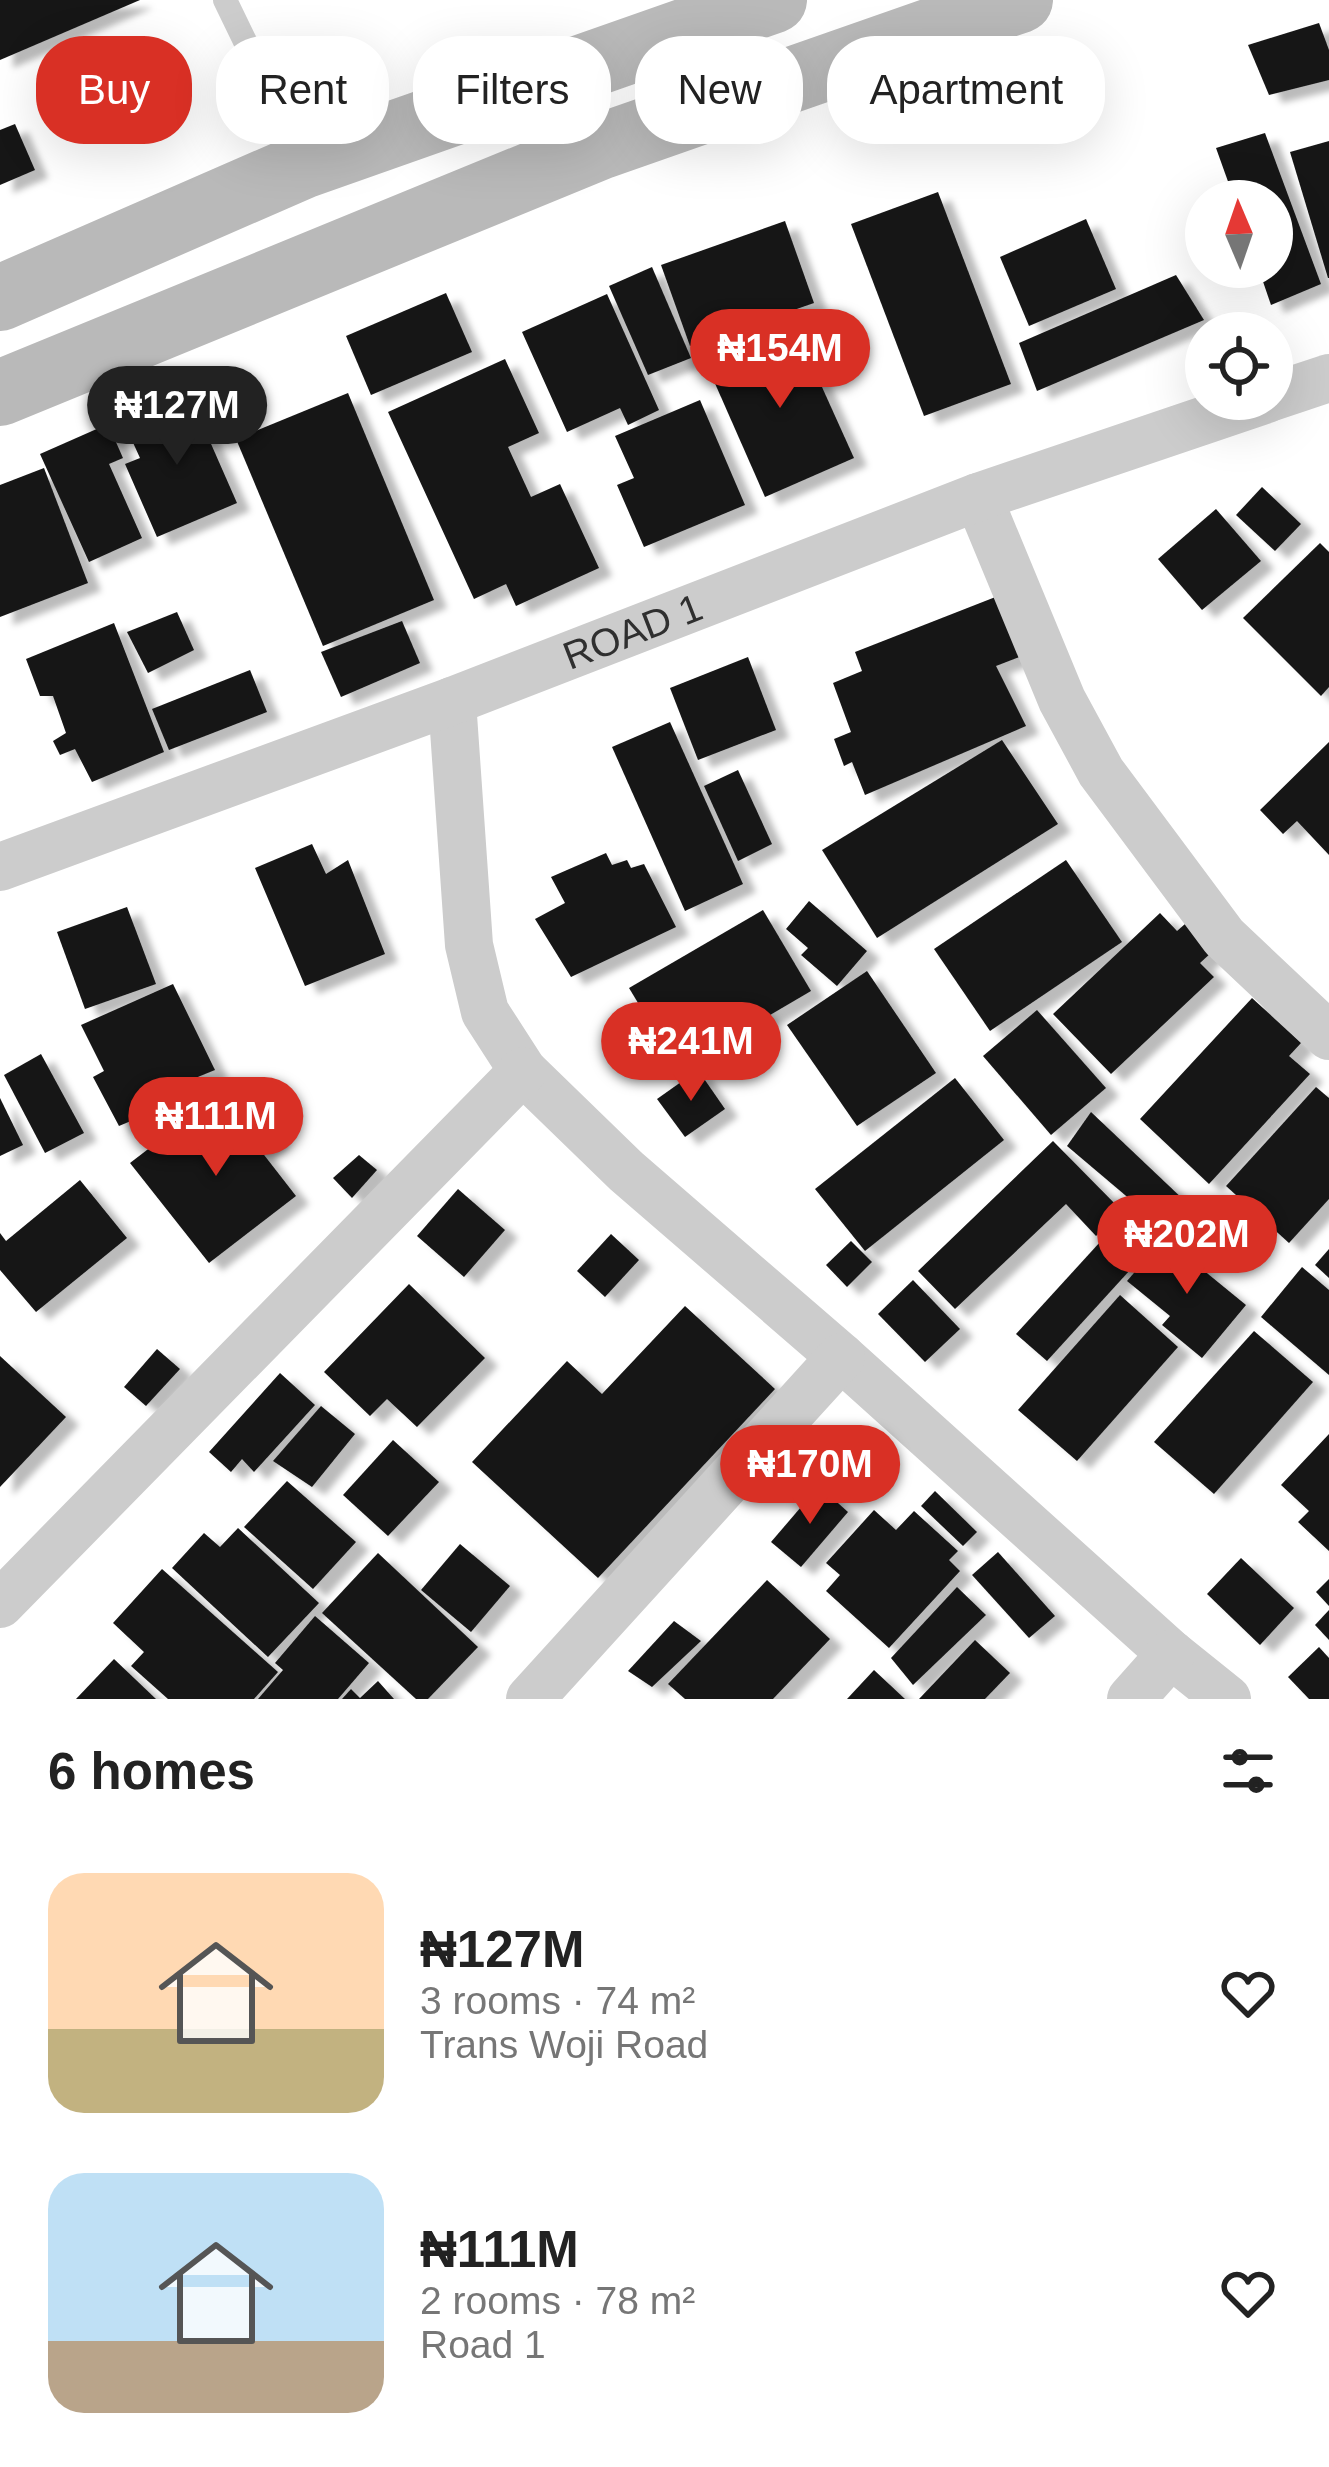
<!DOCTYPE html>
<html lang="en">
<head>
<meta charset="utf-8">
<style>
	body { margin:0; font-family:Arial,sans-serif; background:#f6f6f6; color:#222; height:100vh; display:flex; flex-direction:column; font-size:45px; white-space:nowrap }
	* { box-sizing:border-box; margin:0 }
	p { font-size:39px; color:#767676 }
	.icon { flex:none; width:66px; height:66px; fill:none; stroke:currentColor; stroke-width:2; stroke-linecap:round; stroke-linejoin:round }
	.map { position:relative; height:1699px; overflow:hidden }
	.side { display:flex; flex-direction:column; background:#fff; flex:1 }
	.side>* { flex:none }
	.top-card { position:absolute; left:36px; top:36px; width:1257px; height:108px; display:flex; gap:24px }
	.needle { width:78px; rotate:358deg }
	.buttons { position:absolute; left:1185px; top:180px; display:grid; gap:24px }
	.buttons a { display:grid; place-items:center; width:108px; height:108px; border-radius:50%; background:#fff; box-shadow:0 12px 48px #0002; font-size:60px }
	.price { position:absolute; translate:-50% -102px; padding:0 27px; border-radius:42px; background:#d93025; color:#fff; font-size:39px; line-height:78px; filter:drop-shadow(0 3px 6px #0008) }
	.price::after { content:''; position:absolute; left:50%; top:72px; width:36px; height:27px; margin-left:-18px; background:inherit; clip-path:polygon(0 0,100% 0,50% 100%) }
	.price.current { background:#222; color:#fff }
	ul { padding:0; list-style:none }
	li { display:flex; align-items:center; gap:36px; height:300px; padding:0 48px }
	li span { display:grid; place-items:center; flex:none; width:336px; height:240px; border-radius:36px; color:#555 }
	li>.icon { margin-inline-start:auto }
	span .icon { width:144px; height:144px; fill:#fffc; stroke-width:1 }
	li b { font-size:51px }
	h2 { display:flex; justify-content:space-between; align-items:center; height:144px; padding:0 48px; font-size:51px }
	.tag { padding:0 42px; border-radius:48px; background:#fff; box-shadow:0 12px 48px #0002; font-size:42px; line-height:108px }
	.tag.current { background:#d93025; color:#fff }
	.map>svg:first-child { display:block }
</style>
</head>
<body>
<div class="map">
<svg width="1329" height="1699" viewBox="0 0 1329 1699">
	<defs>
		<filter id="shadow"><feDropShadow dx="13" dy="8" stdDeviation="3" flood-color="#0004"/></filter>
	</defs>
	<rect width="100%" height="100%" fill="#fff"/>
	<g fill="#161616" filter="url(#shadow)">
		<path d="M0 0H140L0 60Z"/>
		<path d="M1319 23 1329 50V80L1269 95 1248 45Z"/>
		<path d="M15 124 35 170 0 185V130Z"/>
		<path d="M1265 133 1321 284 1271 305 1258 267H1272V201H1235L1216 148Z"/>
		<path d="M1329 141V278H1328L1290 152Z"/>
		<path d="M938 192 1011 384 924 416 851 224Z"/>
		<path d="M1086 219 1116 289 1029 326 1000 257Z"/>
		<path d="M785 221 814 303 690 346 661 265Z"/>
		<path d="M652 267 691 358 648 375 609 286Z"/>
		<path d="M1176 275 1204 320 1037 391 1019 343Z"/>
		<path d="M446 293 472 352 371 395 346 336Z"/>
		<path d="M607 294 659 410 628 425 620 408 567 432 522 332Z"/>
		<path d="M794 325 854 458 765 497 706 363Z"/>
		<path d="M505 359 539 433 508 447 531 497 560 484 599 568 516 606 506 584 474 599 388 412Z"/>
		<path d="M348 393 434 600 323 646 236 439Z"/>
		<path d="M190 396 237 503 157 537 125 464 140 458 125 425Z"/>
		<path d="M700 400 745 505 644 547 617 485 634 478 615 436Z"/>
		<path d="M108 424 123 458 109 464 142 538 89 562 40 454Z"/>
		<path d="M44 468 88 583 0 617V485Z"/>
		<path d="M1262 487 1301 524 1275 551 1236 515Z"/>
		<path d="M1216 509 1261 561 1202 610 1158 559Z"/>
		<path d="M1320 543 1329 552V687L1321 696 1243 618Z"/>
		<path d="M998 596 1022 656 996 666 1026 726 865 795 852 762 844 766 834 739 851 732 833 683 862 671 855 652Z"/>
		<path d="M177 612 194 650 148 673 127 632Z"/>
		<path d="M402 621 420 663 341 697 321 652Z"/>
		<path d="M114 623 164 752 92 782 75 749 60 755 53 741 66 733 53 696H40L26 659Z"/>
		<path d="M748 657 776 730 698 760 670 688Z"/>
		<path d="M250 670 267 712 169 750 152 709Z"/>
		<path d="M670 722 743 884 685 911 612 747Z"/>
		<path d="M1002 740 1058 824 877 938 822 850Z"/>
		<path d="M1329 742V855L1297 821 1283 834 1260 810Z"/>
		<path d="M738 770 772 844 738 861 704 786Z"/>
		<path d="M312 844 326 874 348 860 385 954 305 986 255 868Z"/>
		<path d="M606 853 612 865 627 860 631 868 644 864 676 927 571 977 535 919 565 903 551 877Z"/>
		<path d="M1066 860 1122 942 990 1031 934 949Z"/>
		<path d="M809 901 867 951 837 986 801 955 808 948 786 929Z"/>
		<path d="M127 907 156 984 85 1009 57 932Z"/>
		<path d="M763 910 811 991 678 1069 629 988Z"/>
		<path d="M1160 913 1177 931 1185 924 1212 952 1200 963 1214 977 1111 1074 1053 1014Z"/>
		<path d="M867 971 936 1073 857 1126 787 1025Z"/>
		<path d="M173 984 215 1070 183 1083 190 1096 119 1126 93 1077 104 1071 81 1025Z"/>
		<path d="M1252 998 1301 1043 1289 1056 1310 1074 1209 1184 1140 1119Z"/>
		<path d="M1037 1010 1106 1088 1051 1135 983 1056Z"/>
		<path d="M41 1054 84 1133 45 1153 4 1075Z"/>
		<path d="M698 1070 725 1109 685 1137 657 1099Z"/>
		<path d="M955 1078 1004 1140 865 1251 815 1189Z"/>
		<path d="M1316 1087 1329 1098V1199L1289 1243 1226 1186Z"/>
		<path d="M0 1098 23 1145 0 1156Z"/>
		<path d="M246 1100 277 1139 261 1151 296 1196 209 1263 130 1163 186 1120 204 1133Z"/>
		<path d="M1091 1112 1186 1202 1164 1228 1067 1146Z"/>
		<path d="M1053 1141 1122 1211 1096 1236 1066 1204 955 1309 918 1271Z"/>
		<path d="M359 1155 377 1170 352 1198 333 1178Z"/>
		<path d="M80 1180 127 1238 36 1312 0 1270V1233L6 1241Z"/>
		<path d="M458 1189 505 1230 464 1277 417 1236Z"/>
		<path d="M1132 1207 1162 1235 1047 1361 1016 1334Z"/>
		<path d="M611 1234 639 1260 605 1297 577 1271Z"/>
		<path d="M1164 1238 1246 1305 1202 1358 1162 1325 1170 1316 1127 1281Z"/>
		<path d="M851 1241 872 1262 847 1287 826 1265Z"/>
		<path d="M1329 1249V1278L1315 1265Z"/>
		<path d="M1302 1267 1329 1290V1375L1261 1317Z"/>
		<path d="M913 1280 960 1329 925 1362 878 1314Z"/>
		<path d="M409 1284 485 1358 417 1427 387 1399 370 1416 324 1372Z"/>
		<path d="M1120 1295 1178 1347 1077 1461 1018 1410Z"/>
		<path d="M685 1306 775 1389 598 1578 472 1462 567 1361 602 1394Z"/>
		<path d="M1254 1331 1313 1382 1214 1494 1154 1442Z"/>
		<path d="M157 1349 180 1369 146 1406 124 1387Z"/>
		<path d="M0 1356 66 1417 0 1487Z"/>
		<path d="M280 1373 315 1405 254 1472 242 1459 231 1472 209 1452Z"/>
		<path d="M321 1406 355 1434 312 1487 273 1461Z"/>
		<path d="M1329 1434V1551L1298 1522 1309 1511 1281 1485Z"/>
		<path d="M825 1437 871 1438V1463H825Z"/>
		<path d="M393 1440 439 1482 388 1536 343 1495Z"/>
		<path d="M287 1481 356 1542 313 1589 244 1527Z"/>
		<path d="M819 1486 848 1512 801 1567 771 1542Z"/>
		<path d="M935 1491 977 1532 963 1546 921 1506Z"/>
		<path d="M874 1510 896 1530 914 1511 958 1551 949 1560 960 1571 889 1648 826 1591 840 1575 826 1563Z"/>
		<path d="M238 1528 319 1603 268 1657 172 1568 204 1533 220 1547Z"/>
		<path d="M460 1544 510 1586 471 1632 421 1590Z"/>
		<path d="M998 1552 1055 1616 1029 1638 972 1575Z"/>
		<path d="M378 1553 478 1647 428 1699H416L322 1613Z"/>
		<path d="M1241 1558 1294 1608 1260 1645 1207 1594Z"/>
		<path d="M162 1569 278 1672 254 1699H168L131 1666 144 1652 113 1623Z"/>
		<path d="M1329 1579V1606L1316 1592Z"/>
		<path d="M767 1580 830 1639 773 1699H685L668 1684Z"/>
		<path d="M957 1587 986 1615 913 1685 891 1658Z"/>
		<path d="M1329 1610V1640L1315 1625Z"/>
		<path d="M315 1616 369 1663 338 1699H258L283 1670 275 1663Z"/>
		<path d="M674 1621 701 1641 652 1687 628 1671Z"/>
		<path d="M975 1640 1010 1673 985 1699H919Z"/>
		<path d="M1319 1647 1329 1658V1699H1309L1288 1677Z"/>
		<path d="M114 1659 156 1699H76Z"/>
		<path d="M874 1670 905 1699H847Z"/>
		<path d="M378 1681 394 1699H342L351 1689 360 1698Z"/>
	</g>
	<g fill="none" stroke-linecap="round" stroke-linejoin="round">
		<path stroke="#ccc" stroke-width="24" d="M225 0 304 163"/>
		<g stroke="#ccc" stroke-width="48">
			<path d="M1272 397 1329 378"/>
			<path d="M978 497 1062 700 1101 772 1224 937 1329 1036"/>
			<path d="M452 701 469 945 485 1012 523 1071 626 1171 841 1357 1171 1654 1227 1699"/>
			<path id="s1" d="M0 867 452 701 978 497 1267 399"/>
			<path d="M0 1604 523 1071"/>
			<path d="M530 1699 841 1357"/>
			<path d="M1131 1699 1171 1654"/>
		</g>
		<g stroke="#b9b9b9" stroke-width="66">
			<path d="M0 298 305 165 774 0"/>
			<path d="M0 393 602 146 1020 0"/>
		</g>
	</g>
	<g text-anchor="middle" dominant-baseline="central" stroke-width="12" stroke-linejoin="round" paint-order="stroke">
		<g font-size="39" fill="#2f2f2f" stroke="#fff">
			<text stroke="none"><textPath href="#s1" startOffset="675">ROAD 1</textPath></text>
		</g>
	</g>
</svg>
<div class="buttons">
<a><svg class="needle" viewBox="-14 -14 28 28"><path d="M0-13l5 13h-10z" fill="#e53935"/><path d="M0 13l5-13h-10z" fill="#767676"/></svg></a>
<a><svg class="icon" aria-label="locate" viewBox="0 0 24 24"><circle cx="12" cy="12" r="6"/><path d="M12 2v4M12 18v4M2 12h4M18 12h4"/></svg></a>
</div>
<b class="price" style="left:780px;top:411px">₦154M</b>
<b class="price current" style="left:177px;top:468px">₦127M</b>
<b class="price" style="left:691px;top:1104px">₦241M</b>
<b class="price" style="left:216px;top:1179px">₦111M</b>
<b class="price" style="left:1187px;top:1297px">₦202M</b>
<b class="price" style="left:810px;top:1527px">₦170M</b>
<div class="top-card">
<a class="tag current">Buy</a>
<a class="tag">Rent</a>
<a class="tag">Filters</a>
<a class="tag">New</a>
<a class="tag">Apartment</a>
</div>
</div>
<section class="side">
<h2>6 homes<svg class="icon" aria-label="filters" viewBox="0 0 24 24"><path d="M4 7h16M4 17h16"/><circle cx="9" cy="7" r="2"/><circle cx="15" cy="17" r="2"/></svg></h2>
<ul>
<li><span style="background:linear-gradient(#ffd9b3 65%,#c2b280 0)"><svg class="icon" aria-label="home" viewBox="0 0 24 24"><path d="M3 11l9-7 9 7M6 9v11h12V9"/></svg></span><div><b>₦127M</b><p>3 rooms · 74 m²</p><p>Trans Woji Road</p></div><svg class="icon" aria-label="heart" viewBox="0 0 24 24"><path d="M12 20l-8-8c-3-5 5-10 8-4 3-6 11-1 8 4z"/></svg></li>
<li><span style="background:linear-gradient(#bfe0f5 70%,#b9a48a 0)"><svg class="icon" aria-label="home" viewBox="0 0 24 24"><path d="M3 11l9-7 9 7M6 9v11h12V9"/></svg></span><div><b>₦111M</b><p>2 rooms · 78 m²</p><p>Road 1</p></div><svg class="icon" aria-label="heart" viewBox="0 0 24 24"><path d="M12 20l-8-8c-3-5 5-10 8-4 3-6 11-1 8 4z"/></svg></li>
</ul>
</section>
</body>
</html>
